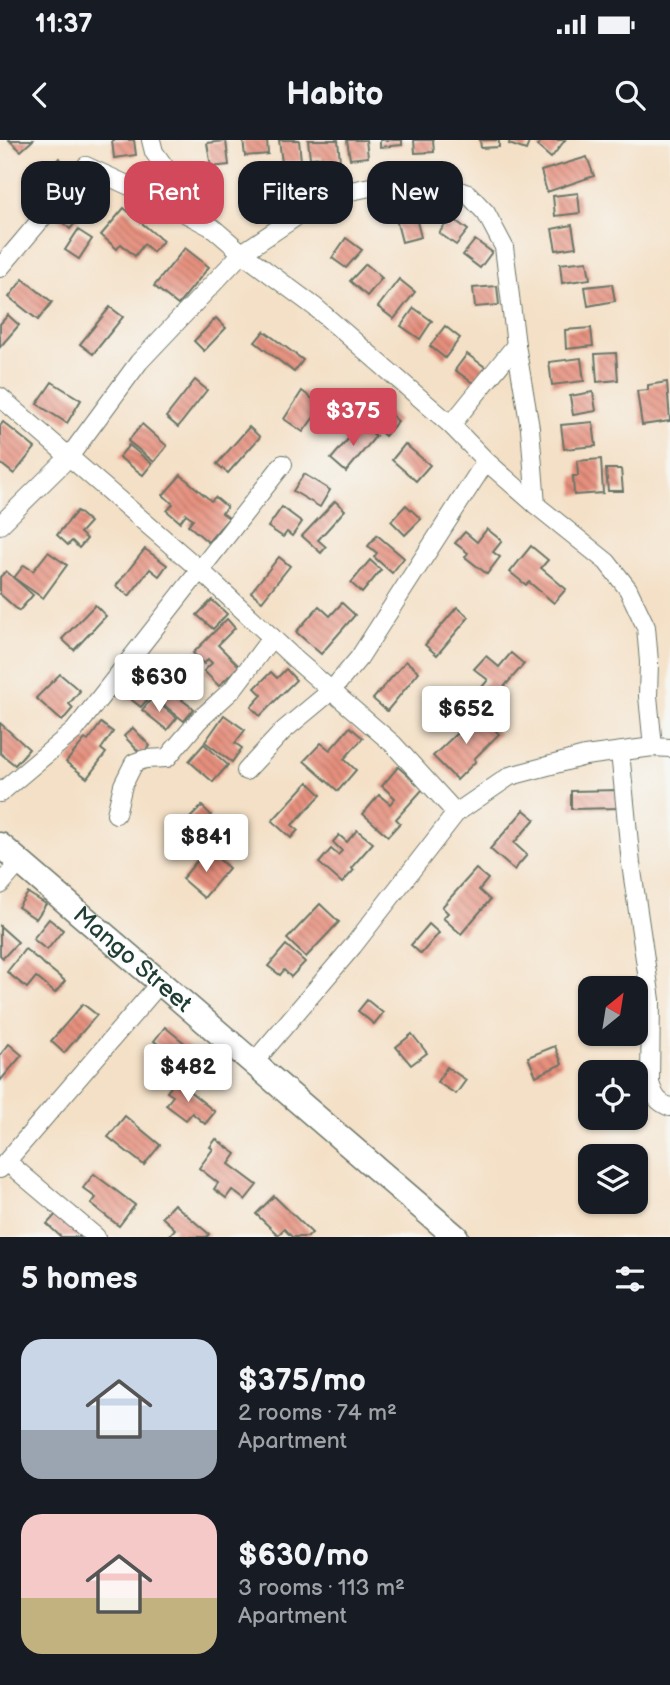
<!DOCTYPE html>
<html lang="en">
<head>
<meta charset="utf-8">
<style>
	body { margin:0; font-family:"Balsamiq Sans",sans-serif; background:#242831; color:#f1f3f6; height:100vh; display:flex; flex-direction:column; font-size:26px; white-space:nowrap }
	* { box-sizing:border-box; margin:0 }
	p { font-size:23px; color:#9ea1a6 }
	.icon { flex:none; width:38px; height:38px; fill:none; stroke:currentColor; stroke-width:2; stroke-linecap:round; stroke-linejoin:round }
	.map { position:relative; height:1097px; overflow:hidden }
	.side { display:flex; flex-direction:column; background:#171b24; flex:1 }
	.side>* { flex:none }
	.banner { position:absolute; left:21px; top:21px; width:628px; height:63px; display:flex; gap:14px }
	.needle { width:46px; rotate:30deg }
	.buttons { position:absolute; left:578px; top:836px; display:grid; gap:14px }
	.buttons a { display:grid; place-items:center; width:70px; height:70px; border-radius:14px; background:#171b24; box-shadow:0 2px 5px #0004; font-size:35px }
	.price { position:absolute; translate:-50% -60px; padding:0 16px; border-radius:7px; background:#fff; color:#222; font-size:23px; line-height:46px; filter:drop-shadow(0 2px 4px #0008) }
	.price::after { content:''; position:absolute; left:50%; top:42px; width:21px; height:16px; margin-left:-10px; background:inherit; clip-path:polygon(0 0,100% 0,50% 100%) }
	.price.active { background:#d1495b; color:#fff }
	ul { padding:0; list-style:none }
	li { display:flex; align-items:center; gap:21px; height:175px; padding:0 21px }
	li span { display:grid; place-items:center; flex:none; width:196px; height:140px; border-radius:21px; color:#555 }
	li>.icon { margin-inline-start:auto }
	span .icon { width:84px; height:84px; fill:#fffc; stroke-width:1 }
	li b { font-size:30px }
	h2 { display:flex; justify-content:space-between; align-items:center; height:84px; padding:0 21px; font-size:30px }
	.chip { padding:0 24px; border-radius:21px; background:#171b24; box-shadow:0 2px 5px #0004; font-size:24px; line-height:63px }
	.chip.active { background:#d1495b; color:#fff }
	.status { display:flex; justify-content:space-between; align-items:center; height:49px; padding:0 35px; background:#171b24; direction:ltr }
	.status svg { height:19px; fill:currentColor }
	header { display:flex; justify-content:space-between; align-items:center; height:91px; padding:0 21px; background:#171b24; font-size:32px; font-weight:800 }
	.map>svg:first-child { display:block }
</style>
</head>
<body>
<div class="status"><b>11:37</b><svg viewBox="0 0 49 12"><path d="M0 12V9h3v3zM5 12V6h3v6zM10 12V3h3v9zM15 12V0h3v12zM26 1h20v11H26zM47 4h2v5h-2z"/></svg></div>
<header><svg class="icon" aria-label="back" viewBox="0 0 24 24"><path d="M15 5l-7 7 7 7"/></svg>Habito<svg class="icon" aria-label="search" viewBox="0 0 24 24"><circle cx="10" cy="10" r="6"/><path d="M15 15l6 6"/></svg></header>
<div class="map">
<svg width="670" height="1097" viewBox="0 0 670 1097">
	<defs>
		<pattern id="building-back-hatch" width="6" height="6" patternUnits="userSpaceOnUse" patternTransform="scale(1.75)"><rect width="6" height="6" fill="#e68f7d"/><path d="M-1 5l2 2M0 0l6 6M5-1l2 2" fill="none" stroke="#ba7667"/></pattern>
	</defs>
	<rect width="100%" height="100%" fill="#f6f6f2"/>
	<filter id="ink" filterUnits="userSpaceOnUse"><feTurbulence type="fractalNoise" baseFrequency=".0143" numOctaves="2"/><feDisplacementMap in="SourceGraphic" scale="14" xChannelSelector="R" yChannelSelector="G"/><feConvolveMatrix kernelMatrix="1 2 1 2 8 2 1 2 1" color-interpolation-filters="sRGB"/></filter>
	<filter id="wash" filterUnits="userSpaceOnUse"><feTurbulence type="fractalNoise" baseFrequency=".00686" numOctaves="4" result="noise"/><feDisplacementMap in="SourceGraphic" scale="28" xChannelSelector="R" yChannelSelector="G"/><feGaussianBlur stdDeviation="1.57" result="paint"/><feColorMatrix in="noise" values="0 0 0 0 0 0 0 0 0 0 0 0 0 0 0 0 0 1.4 0 .05"/><feComposite in="paint" operator="in"/></filter>
	<g filter="url(#wash)">
		<rect width="100%" height="100%" fill="#f4e0c6"/>
		<g id="blocks">
			<g fill="url(#building-back-hatch)">
				<path d="M9 0H33L21 11Z"/>
				<path d="M112 0H134L136 15 114 18Z"/>
				<path d="M243 0H267L268 14 245 16Z"/>
				<path d="M279 0H299L301 21 282 23Z"/>
				<path d="M308 0H338L340 21 322 22V17L310 18Z"/>
				<path d="M347 0H366L368 17 350 19Z"/>
				<path d="M380 0H402V5L380 7Z"/>
				<path d="M414 0H433L434 12 415 13Z"/>
				<path d="M480 0H499V7L481 8Z"/>
				<path d="M510 0H530L526 10 509 4Z"/>
				<path d="M542 0H565L551 18 537 6Z"/>
				<path d="M226 1 229 25 211 27 207 3Z"/>
				<path d="M587 17 594 36 547 52 541 31Z"/>
				<path d="M59 18 72 29 41 68 26 56 30 50 26 47 34 36 40 41Z"/>
				<path d="M86 43 99 55 70 89 57 78Z"/>
				<path d="M578 53 580 73 555 76 553 56Z"/>
				<path d="M124 68 163 101 153 112 144 104 135 116 121 104 117 109 101 95Z"/>
				<path d="M415 74 421 97 402 102 396 79Z"/>
				<path d="M451 77 468 90 456 105 439 93Z"/>
				<path d="M572 85 576 107 556 110 552 89Z"/>
				<path d="M78 90 92 99 79 119 65 110Z"/>
				<path d="M346 98 362 110 346 128 332 118Z"/>
				<path d="M475 100 492 112 480 128 463 115Z"/>
				<path d="M185 108 209 127 178 165 154 146Z"/>
				<path d="M587 121 590 139 562 143 560 124Z"/>
				<path d="M366 124 382 138 367 156 350 141Z"/>
				<path d="M23 139 52 162 38 180 9 157Z"/>
				<path d="M399 139 415 152 394 179 378 167Z"/>
				<path d="M612 144 615 161 588 166 585 147Z"/>
				<path d="M497 146 499 165 475 167 473 148Z"/>
				<path d="M110 167 123 177 93 214 80 204Z"/>
				<path d="M414 168 432 181 420 199 401 186Z"/>
				<path d="M8 175 19 185 0 207V184Z"/>
				<path d="M216 178 226 188 204 211 194 201Z"/>
				<path d="M445 186 460 198 445 218 430 206Z"/>
				<path d="M591 188 593 206 566 209 565 190Z"/>
				<path d="M264 191 303 220 294 232 255 202Z"/>
				<path d="M616 213 618 240 597 242 595 214Z"/>
				<path d="M467 214 485 227 473 243 455 230Z"/>
				<path d="M581 218 584 241 552 245 549 222Z"/>
				<path d="M195 240 207 250 178 287 166 277Z"/>
				<path d="M52 242 81 260 67 283 37 264Z"/>
				<path d="M667 242 670 281 642 285 637 251 648 250V245Z"/>
				<path d="M302 251 322 266 303 292 284 279Z"/>
				<path d="M593 252 596 271 573 275 570 256Z"/>
				<path d="M378 263 398 281 385 296 364 277Z"/>
				<path d="M3 282 35 308 14 334 0 323V286Z"/>
				<path d="M593 282 596 306 564 309 561 285Z"/>
				<path d="M142 284 167 306 154 322 128 301Z"/>
				<path d="M361 284 376 296 346 332 331 319Z"/>
				<path d="M249 287 260 297 228 333 217 324Z"/>
				<path d="M405 304 430 325 416 341 392 320Z"/>
				<path d="M129 305 152 324 143 335 119 317Z"/>
				<path d="M601 319 603 353 574 355 573 336H578L577 321Z"/>
				<path d="M606 329H621L623 351H608Z"/>
				<path d="M304 334 330 350 320 367 293 351Z"/>
				<path d="M181 335 211 361 215 357 227 367 222 373 229 378 208 402 188 385 193 379 186 374 180 382 167 371 173 364 163 355Z"/>
				<path d="M335 361 345 370 318 400 326 407 321 413 302 396Z"/>
				<path d="M406 365 421 379 405 395 391 381Z"/>
				<path d="M282 367 302 382 292 396 287 392 283 397 268 387Z"/>
				<path d="M77 371 90 382 80 393 87 399 79 408 72 401 68 405 57 395Z"/>
				<path d="M487 389 502 401 493 412 500 417 487 434 465 417 468 413 455 403 465 392 477 402Z"/>
				<path d="M377 395 404 418 392 433 374 417 377 413 368 406Z"/>
				<path d="M531 406 548 420 541 428 566 449 554 463 529 442 526 445 510 432Z"/>
				<path d="M145 409 167 425 159 436 150 429 129 456 116 446Z"/>
				<path d="M48 412 67 425 43 458 14 438 24 425 33 431Z"/>
				<path d="M279 417 290 426 262 461 251 452Z"/>
				<path d="M370 420 381 430 362 453 351 443Z"/>
				<path d="M6 431 33 455 19 471 0 454V437Z"/>
				<path d="M212 460 227 474 213 489 197 475Z"/>
				<path d="M342 463 355 475 321 514 296 492 319 466 330 476Z"/>
				<path d="M95 465 106 476 74 510 62 499Z"/>
				<path d="M457 467 469 477 437 515 425 505Z"/>
				<path d="M227 479 235 488 218 505 239 526 219 546 204 531 212 523 208 519 204 524 193 513Z"/>
				<path d="M511 513 524 524 489 564 477 553 488 540 474 529 486 516 499 527Z"/>
				<path d="M406 521 419 532 387 571 373 559Z"/>
				<path d="M286 529 296 540 260 576 251 567 262 555 255 548 271 532 277 538Z"/>
				<path d="M60 534 80 551 69 564 73 568 62 581 36 558Z"/>
				<path d="M181 536 193 546 182 560 194 569 184 581 151 555 141 567 124 554 134 542 145 550 155 537 170 549Z"/>
				<path d="M152 558 177 578 167 590 142 570Z"/>
				<path d="M478 573 499 594 474 619 476 621 457 640 433 616Z"/>
				<path d="M224 575 245 590 235 603 242 608 232 622 205 602Z"/>
				<path d="M0 583 29 609 15 625 0 613Z"/>
				<path d="M101 583 113 592 101 609 106 613 87 638 66 622 85 599 88 601Z"/>
				<path d="M350 587 363 598 344 619 356 630 338 651 304 621 321 603 330 610Z"/>
				<path d="M133 588 150 606 141 614 124 596Z"/>
				<path d="M204 604 228 625 213 642 189 621Z"/>
				<path d="M398 627 423 649 396 679 400 683 388 696 363 674 379 655 390 664 395 658 382 646Z"/>
				<path d="M308 642 321 655 292 685 298 690 291 698 272 681Z"/>
				<path d="M619 650 620 668 571 669V651Z"/>
				<path d="M202 666 211 675 180 707 170 698Z"/>
				<path d="M524 670 535 679 514 703 527 715 514 730 490 709Z"/>
				<path d="M357 690 373 703 351 728 354 730 342 743 319 723 331 709 338 715 342 711 333 702 339 695 347 702Z"/>
				<path d="M207 709 229 728 204 758 182 739Z"/>
				<path d="M476 729 488 739 479 750 490 760 461 794 443 778 448 773 442 767Z"/>
				<path d="M28 753 46 764 36 779 18 767Z"/>
				<path d="M320 764 339 782 306 817 287 799Z"/>
				<path d="M49 779 63 790 47 810 33 799Z"/>
				<path d="M429 784 439 793 421 814 411 805Z"/>
				<path d="M0 786 18 802 3 818 0 815Z"/>
				<path d="M286 805 305 822 291 837 284 830 280 835 268 826Z"/>
				<path d="M25 809 65 841 55 853 36 837 27 848 7 832Z"/>
				<path d="M367 860 383 873 374 884 358 871Z"/>
				<path d="M83 864 97 875 64 913 51 901Z"/>
				<path d="M165 887 210 924 199 937 154 901Z"/>
				<path d="M412 894 427 913 411 925 396 907Z"/>
				<path d="M9 904 22 915 0 941V915Z"/>
				<path d="M555 906 562 924 536 936 528 917Z"/>
				<path d="M447 927 466 940 456 954 437 942Z"/>
				<path d="M176 940 215 972 205 984 192 973 186 980 166 965 173 956 167 952Z"/>
				<path d="M125 976 160 1005 144 1025 108 997Z"/>
				<path d="M216 999 236 1014 229 1024 257 1045 245 1060 232 1050 226 1058 214 1049 218 1043 199 1028 213 1009 210 1007Z"/>
				<path d="M94 1034 135 1065 119 1086 91 1064 96 1058 83 1048Z"/>
				<path d="M274 1056 312 1093 308 1097H292L284 1089 278 1095 256 1074Z"/>
				<path d="M174 1064 209 1094 207 1097H168L175 1089 162 1077Z"/>
				<path d="M59 1071 88 1097H61L47 1084Z"/>
			</g>
		</g>
	</g>
	<g filter="url(#ink)">
		<use href="#blocks" fill-opacity="0" stroke="#6a7667" stroke-width="2"/>
		<g fill="none" stroke-linecap="round" stroke-linejoin="round">
			<g stroke="#6a7667" stroke-width="20">
				<g id="street">
					<path d="M151 0 154 12 202 79"/>
					<path d="M0 128 86 26 162 61 213 88 242 113 315 167 451 285 486 321 536 365 607 422 628 449 646 487 649 522 648 556 653 607"/>
					<path d="M0 257 200 430 296 520 393 604 456 673"/>
					<path d="M451 285 516 205"/>
					<path d="M0 385 69 317 139 222 242 113 327 56 404 40 439 43 468 54 486 73 504 107 516 205 530 288 536 365"/>
					<path d="M620 612 631 724 651 860 650 943C654 956 657 962 670 967"/>
					<path d="M246 631 284 590 331 551 359 518 486 321"/>
					<path d="M0 653 74 591 283 324"/>
					<path d="M116 674 123 645 134 623 145 619 167 618 199 580 232 550 272 497"/>
					<path d="M0 745 19 723"/>
					<path d="M254 922 353 806 456 673 510 636 585 616 653 607 670 608"/>
					<path d="M7 1022 96 1097"/>
					<path d="M0 1029 160 843"/>
				</g>
			</g>
			<g stroke="#6a7667" stroke-width="27">
				<g id="secondary">
					<path id="s1" d="M0 705 456 1097"/>
				</g>
			</g>
			<use href="#street" stroke="#fff" stroke-width="18"/>
			<use href="#secondary" stroke="#fff" stroke-width="24"/>
		</g>
	</g>
	<g text-anchor="middle" dominant-baseline="central" stroke-width="5" stroke-linejoin="round" paint-order="stroke">
		<g font-size="24" fill="#1f3d34" stroke="#f6f6f2">
			<text stroke="none"><textPath href="#s1" startOffset="175">Mango Street</textPath></text>
		</g>
	</g>
</svg>
<div class="buttons">
<a><svg class="needle" viewBox="-14 -14 28 28"><path d="M0-13l5 13h-10z" fill="#e53935"/><path d="M0 13l5-13h-10z" fill="#9ea1a6"/></svg></a>
<a><svg class="icon" aria-label="locate" viewBox="0 0 24 24"><circle cx="12" cy="12" r="6"/><path d="M12 2v4M12 18v4M2 12h4M18 12h4"/></svg></a>
<a><svg class="icon" aria-label="layers" viewBox="0 0 24 24"><path d="M12 4l9 5-9 5-9-5zM3 14l9 5 9-5"/></svg></a>
</div>
<b class="price active" style="left:353px;top:308px">$375</b>
<b class="price" style="left:159px;top:574px">$630</b>
<b class="price" style="left:466px;top:606px">$652</b>
<b class="price" style="left:206px;top:734px">$841</b>
<b class="price" style="left:188px;top:964px">$482</b>
<div class="banner">
<a class="chip">Buy</a>
<a class="chip active">Rent</a>
<a class="chip">Filters</a>
<a class="chip">New</a>
</div>
</div>
<section class="side">
<h2>5 homes<svg class="icon" aria-label="filters" viewBox="0 0 24 24"><path d="M4 7h16M4 17h16"/><circle cx="9" cy="7" r="2"/><circle cx="15" cy="17" r="2"/></svg></h2>
<ul>
<li><span style="background:linear-gradient(#c9d6e8 65%,#9aa5b1 0)"><svg class="icon" aria-label="home" viewBox="0 0 24 24"><path d="M3 11l9-7 9 7M6 9v11h12V9"/></svg></span><div><b>$375/mo</b><p>2 rooms · 74 m²</p><p>Apartment</p></div></li>
<li><span style="background:linear-gradient(#f6c9c9 60%,#c2b280 0)"><svg class="icon" aria-label="home" viewBox="0 0 24 24"><path d="M3 11l9-7 9 7M6 9v11h12V9"/></svg></span><div><b>$630/mo</b><p>3 rooms · 113 m²</p><p>Apartment</p></div></li>
</ul>
</section>
</body>
</html>
